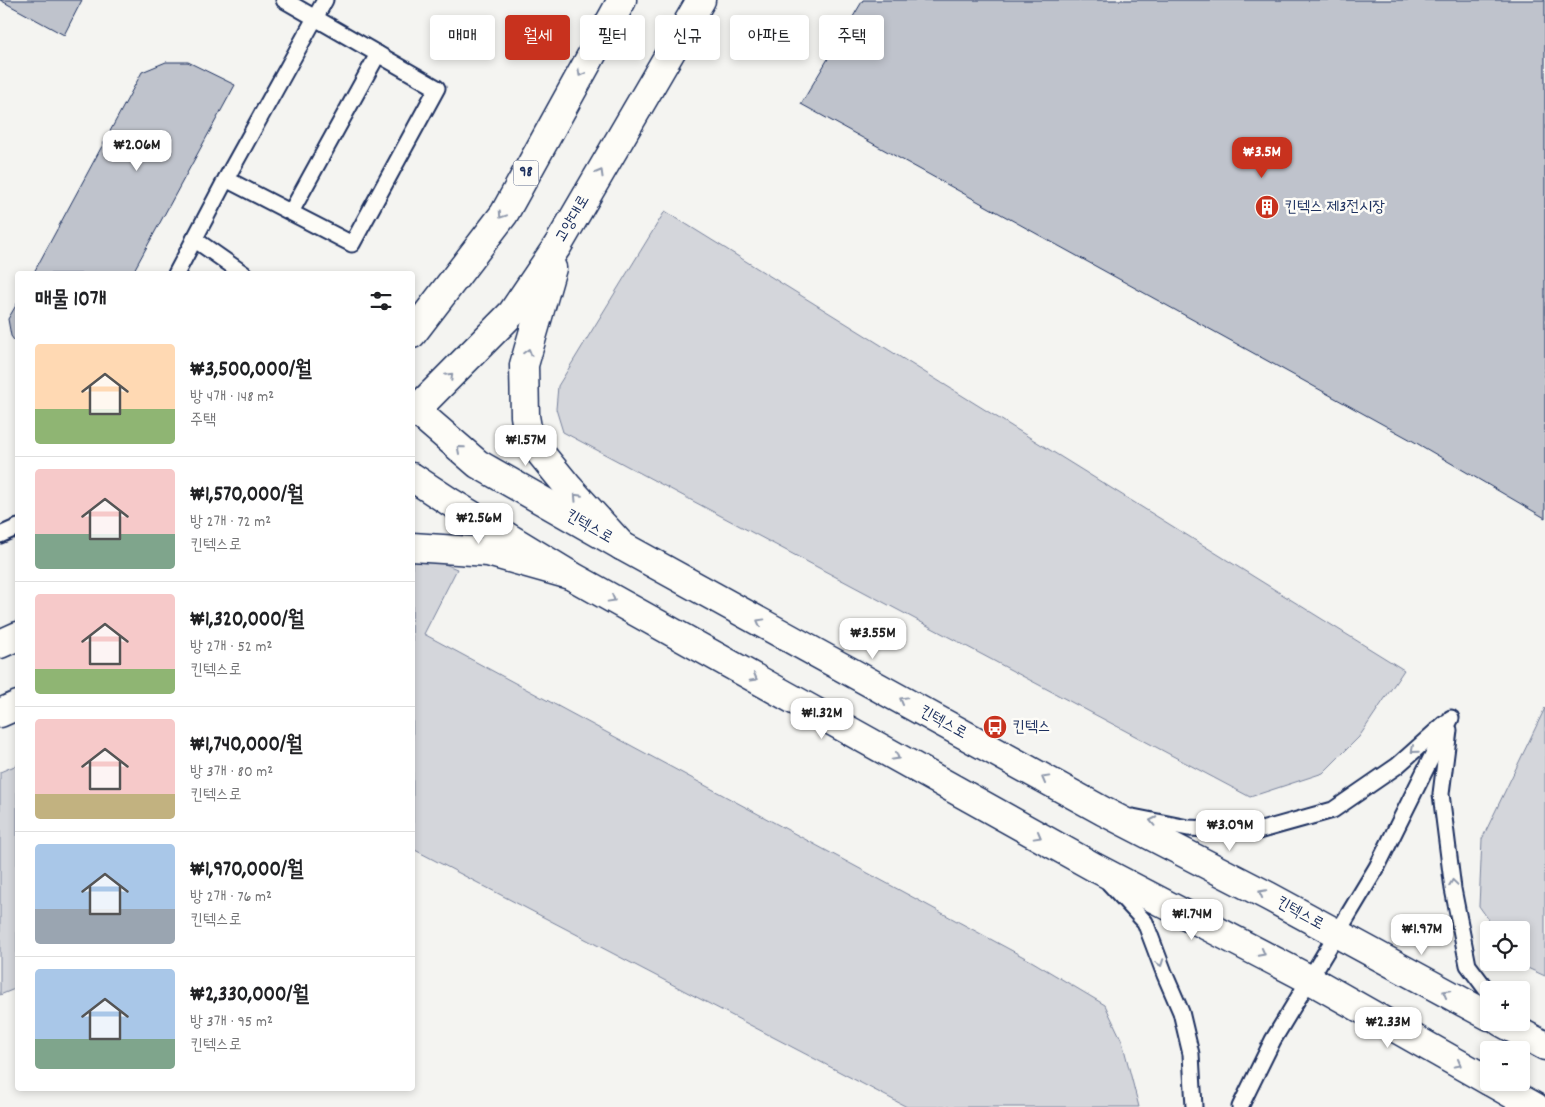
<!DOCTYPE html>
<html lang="ko">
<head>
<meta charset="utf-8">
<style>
	body { margin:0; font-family:Dekko,"Poor Story",sans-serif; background:#f6f6f6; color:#202124; height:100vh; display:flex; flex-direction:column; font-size:19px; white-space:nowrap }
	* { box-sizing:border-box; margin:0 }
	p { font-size:16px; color:#757577 }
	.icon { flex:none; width:28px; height:28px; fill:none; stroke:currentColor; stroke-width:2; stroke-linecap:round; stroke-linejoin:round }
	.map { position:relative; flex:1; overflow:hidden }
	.details { position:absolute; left:15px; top:271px; width:400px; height:820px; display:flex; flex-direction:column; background:#fff; border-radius:5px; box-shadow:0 2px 8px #0003 }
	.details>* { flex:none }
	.guide { position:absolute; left:430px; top:15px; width:475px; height:45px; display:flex; gap:10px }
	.tools { position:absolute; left:1480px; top:921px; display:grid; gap:10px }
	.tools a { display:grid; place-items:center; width:50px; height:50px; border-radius:5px; background:#fff; box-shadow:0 2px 8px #0003; font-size:25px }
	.price { position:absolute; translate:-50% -42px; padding:0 11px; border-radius:10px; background:#fff; color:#222; font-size:16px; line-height:32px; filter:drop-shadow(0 1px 2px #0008) }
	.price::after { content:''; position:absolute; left:50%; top:30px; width:15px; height:11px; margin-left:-8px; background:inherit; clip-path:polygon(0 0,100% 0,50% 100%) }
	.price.current { background:#c8321e; color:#fff }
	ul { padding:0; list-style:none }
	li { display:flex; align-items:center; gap:15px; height:125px; padding:0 20px }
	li+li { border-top:1px solid #e0e0e0 }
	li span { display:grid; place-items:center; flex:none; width:140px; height:100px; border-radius:5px; color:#555 }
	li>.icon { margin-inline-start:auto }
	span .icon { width:60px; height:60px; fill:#fffc; stroke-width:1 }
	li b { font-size:21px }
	h2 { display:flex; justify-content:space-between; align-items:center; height:60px; padding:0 20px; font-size:21px }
	.chip { padding:0 18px; border-radius:5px; background:#fff; box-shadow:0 2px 8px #0003; font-size:18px; line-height:45px }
	.chip.current { background:#c8321e; color:#fff }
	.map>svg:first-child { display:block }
</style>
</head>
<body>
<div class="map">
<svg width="1545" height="1107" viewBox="0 0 1545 1107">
	<rect width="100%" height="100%" fill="#f4f4f1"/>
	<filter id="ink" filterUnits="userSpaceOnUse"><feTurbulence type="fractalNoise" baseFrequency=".02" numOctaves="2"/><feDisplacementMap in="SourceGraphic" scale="10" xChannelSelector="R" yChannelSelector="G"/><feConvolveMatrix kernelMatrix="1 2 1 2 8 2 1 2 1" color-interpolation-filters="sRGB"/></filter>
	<g filter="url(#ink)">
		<g fill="#d4d6db" stroke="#78829c">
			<path d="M665 211 1404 670 1359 737 1323 773 1250 797 563 432 556 409 558 386Z"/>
			<path d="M412 551 457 569 424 634 1033 962 1105 1005 1122 1041 1139 1107H907L413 849Z"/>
			<path d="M1545 708V976L1521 965 1519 963 1521 962V930H1496L1479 906 1482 839Z"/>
			<path d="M17 765V988L0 995V772Z"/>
		</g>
		<g fill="#bfc3cc" stroke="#1b2f5e">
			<path d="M0 0H82L64 35Z"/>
			<path d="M863 0H1545V518L1413 441 801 104Z"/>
			<path d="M166 62H188L235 85 132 274H33L142 72Z"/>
			<path d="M18 302V346L11 336 8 319Z"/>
		</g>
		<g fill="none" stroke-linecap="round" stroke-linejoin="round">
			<g stroke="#1b2f5e" stroke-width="19">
				<g id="lane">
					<path d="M226 179 352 244 437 88 284 0"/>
					<path d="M291 212 378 54"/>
					<path d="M194 239 244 274"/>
					<path d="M176 274 226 179 325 0"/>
					<path d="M0 535 18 527"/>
					<path d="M1449 730 1441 794 1453 889 1468 965 1489 993"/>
					<path d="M1133 817 1188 828 1258 831 1333 810 1397 766 1444 724"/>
					<path d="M1109 883 1145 922 1165 975 1181 1012 1191 1054 1194 1107"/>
					<path d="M1240 1107 1273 1040 1377 867 1451 718"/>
				</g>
			</g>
			<g stroke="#1b2f5e" stroke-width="31">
				<g id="secondary">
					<path d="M412 407 478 464 622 546 1103 811 1268 896 1489 1016"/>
					<path d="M412 477 450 502 570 575 1094 867 1309 979 1489 1081"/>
					<path d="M1501 1022 1545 1046"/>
					<path d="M1491 1082 1535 1107"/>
				</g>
			</g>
			<g stroke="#1b2f5e" stroke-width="31">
				<g id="primary">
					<path d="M552 268 524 365 525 416 527 428 533 444 569 488 622 546"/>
					<path d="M412 334 504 214 622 0"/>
					<path d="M412 414 512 313 558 245 701 0"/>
					<path d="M412 547 488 552 570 575"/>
					<path d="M0 644 18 636"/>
					<path d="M0 713 18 705"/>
				</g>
			</g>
			<use href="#lane" stroke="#fdfcf7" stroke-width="15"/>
			<use href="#secondary" stroke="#fdfcf7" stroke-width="28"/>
			<use href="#primary" stroke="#fdfcf7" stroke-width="28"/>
		</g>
		<defs><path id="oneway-chevron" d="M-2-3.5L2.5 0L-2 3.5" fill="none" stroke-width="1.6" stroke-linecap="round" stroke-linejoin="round" transform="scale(1.25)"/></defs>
		<g stroke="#8c96aa">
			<use href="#oneway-chevron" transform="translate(581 73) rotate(119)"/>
			<use href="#oneway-chevron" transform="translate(600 173) rotate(-60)"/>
			<use href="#oneway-chevron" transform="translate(502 215) rotate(124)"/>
			<use href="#oneway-chevron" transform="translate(528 352) rotate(-74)"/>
			<use href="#oneway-chevron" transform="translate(450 376) rotate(-45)"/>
			<use href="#oneway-chevron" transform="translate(460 449) rotate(-139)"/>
			<use href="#oneway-chevron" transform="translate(577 497) rotate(-133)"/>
			<use href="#oneway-chevron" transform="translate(612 599) rotate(29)"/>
			<use href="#oneway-chevron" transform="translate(760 622) rotate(-151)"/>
			<use href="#oneway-chevron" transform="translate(754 678) rotate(29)"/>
			<use href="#oneway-chevron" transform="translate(903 700) rotate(-151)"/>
			<use href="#oneway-chevron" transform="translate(1414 750) rotate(139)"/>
			<use href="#oneway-chevron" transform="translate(896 757) rotate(29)"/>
			<use href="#oneway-chevron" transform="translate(1045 779) rotate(-151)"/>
			<use href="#oneway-chevron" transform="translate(1153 821) rotate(-168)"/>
			<use href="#oneway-chevron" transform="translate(1038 836) rotate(29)"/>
			<use href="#oneway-chevron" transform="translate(1453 883) rotate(-98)"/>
			<use href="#oneway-chevron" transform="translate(1262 893) rotate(-152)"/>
			<use href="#oneway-chevron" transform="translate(1262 953) rotate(28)"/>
			<use href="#oneway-chevron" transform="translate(1160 963) rotate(70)"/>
			<use href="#oneway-chevron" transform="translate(1446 993) rotate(-152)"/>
			<use href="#oneway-chevron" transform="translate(1458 1064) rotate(29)"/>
		</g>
	</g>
	<defs>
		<g id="building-disc" transform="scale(1.25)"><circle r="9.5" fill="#c8321e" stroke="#fdfcf7"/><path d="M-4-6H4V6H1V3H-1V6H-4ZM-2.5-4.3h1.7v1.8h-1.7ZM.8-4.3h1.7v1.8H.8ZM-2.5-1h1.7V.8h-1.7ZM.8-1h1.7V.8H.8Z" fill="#fff"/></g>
		<g id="bus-disc" transform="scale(1.25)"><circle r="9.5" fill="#c8321e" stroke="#fdfcf7"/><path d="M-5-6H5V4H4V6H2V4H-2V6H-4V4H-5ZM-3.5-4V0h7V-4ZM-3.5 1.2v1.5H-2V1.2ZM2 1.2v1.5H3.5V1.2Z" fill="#fff"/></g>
	</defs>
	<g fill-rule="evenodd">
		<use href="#building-disc" x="1267" y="207"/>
		<use href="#bus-disc" x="995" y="727"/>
	</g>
	<g text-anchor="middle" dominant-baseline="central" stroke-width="5" stroke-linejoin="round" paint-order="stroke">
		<rect fill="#fdfcf7" stroke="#5f6c8c" stroke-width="1" x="513.5" y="160.5" width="25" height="25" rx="4"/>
		<g font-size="15" font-weight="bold" fill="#1b2f5e">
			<text x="526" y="173">98</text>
		</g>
		<g font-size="16" fill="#1b2f5e" stroke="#fdfcf7" text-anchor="start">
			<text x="1284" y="207">킨텍스 제3전시장</text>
			<text x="1012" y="727">킨텍스</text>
		</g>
		<g font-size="16" fill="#1b2f5e" stroke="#fdfcf7">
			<text transform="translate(573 219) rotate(-60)">고양대로</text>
			<text transform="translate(589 527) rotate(30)">킨텍스로</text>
			<text transform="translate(943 723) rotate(29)">킨텍스로</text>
			<text transform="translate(1300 914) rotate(29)">킨텍스로</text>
		</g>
	</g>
</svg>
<div class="tools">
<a><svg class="icon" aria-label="locate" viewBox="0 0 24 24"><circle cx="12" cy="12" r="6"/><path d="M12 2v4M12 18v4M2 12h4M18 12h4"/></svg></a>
<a>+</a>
<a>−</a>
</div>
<b class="price" style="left:137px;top:172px">₩2.06M</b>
<b class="price current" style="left:1262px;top:179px">₩3.5M</b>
<b class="price" style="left:526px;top:467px">₩1.57M</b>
<b class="price" style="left:479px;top:545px">₩2.56M</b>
<b class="price" style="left:873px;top:660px">₩3.55M</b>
<b class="price" style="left:822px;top:740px">₩1.32M</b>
<b class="price" style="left:1230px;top:852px">₩3.09M</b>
<b class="price" style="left:1192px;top:941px">₩1.74M</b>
<b class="price" style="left:1422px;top:956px">₩1.97M</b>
<b class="price" style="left:1388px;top:1049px">₩2.33M</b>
<div class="guide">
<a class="chip">매매</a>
<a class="chip current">월세</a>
<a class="chip">필터</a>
<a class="chip">신규</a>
<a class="chip">아파트</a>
<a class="chip">주택</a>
</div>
<section class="details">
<h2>매물 10개<svg class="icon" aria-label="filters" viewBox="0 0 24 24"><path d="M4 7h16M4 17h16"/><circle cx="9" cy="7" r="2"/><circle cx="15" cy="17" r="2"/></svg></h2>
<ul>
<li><span style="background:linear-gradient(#ffd9b3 65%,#8fb573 0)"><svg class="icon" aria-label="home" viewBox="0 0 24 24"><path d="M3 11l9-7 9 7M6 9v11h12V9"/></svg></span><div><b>₩3,500,000/월</b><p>방 4개 · 148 m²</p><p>주택</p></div></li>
<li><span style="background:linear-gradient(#f6c9c9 65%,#7fa58c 0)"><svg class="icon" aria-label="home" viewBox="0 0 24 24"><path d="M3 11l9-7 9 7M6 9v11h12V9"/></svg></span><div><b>₩1,570,000/월</b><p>방 2개 · 72 m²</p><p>킨텍스로</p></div></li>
<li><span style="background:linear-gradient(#f6c9c9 75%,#8fb573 0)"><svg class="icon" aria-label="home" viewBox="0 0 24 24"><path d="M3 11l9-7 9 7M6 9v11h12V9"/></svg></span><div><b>₩1,320,000/월</b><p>방 2개 · 52 m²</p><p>킨텍스로</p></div></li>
<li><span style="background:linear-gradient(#f6c9c9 75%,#c2b280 0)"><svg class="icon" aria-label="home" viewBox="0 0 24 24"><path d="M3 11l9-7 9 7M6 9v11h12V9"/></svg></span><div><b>₩1,740,000/월</b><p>방 3개 · 80 m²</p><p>킨텍스로</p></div></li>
<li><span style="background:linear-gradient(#a9c7e8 65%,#9aa5b1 0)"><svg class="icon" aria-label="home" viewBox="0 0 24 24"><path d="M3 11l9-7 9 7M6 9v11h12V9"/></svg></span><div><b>₩1,970,000/월</b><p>방 2개 · 76 m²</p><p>킨텍스로</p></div></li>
<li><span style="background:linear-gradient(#a9c7e8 70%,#7fa58c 0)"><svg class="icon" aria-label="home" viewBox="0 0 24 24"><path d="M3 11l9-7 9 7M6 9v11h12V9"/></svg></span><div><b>₩2,330,000/월</b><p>방 3개 · 95 m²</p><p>킨텍스로</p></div></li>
</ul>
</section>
</div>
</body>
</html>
